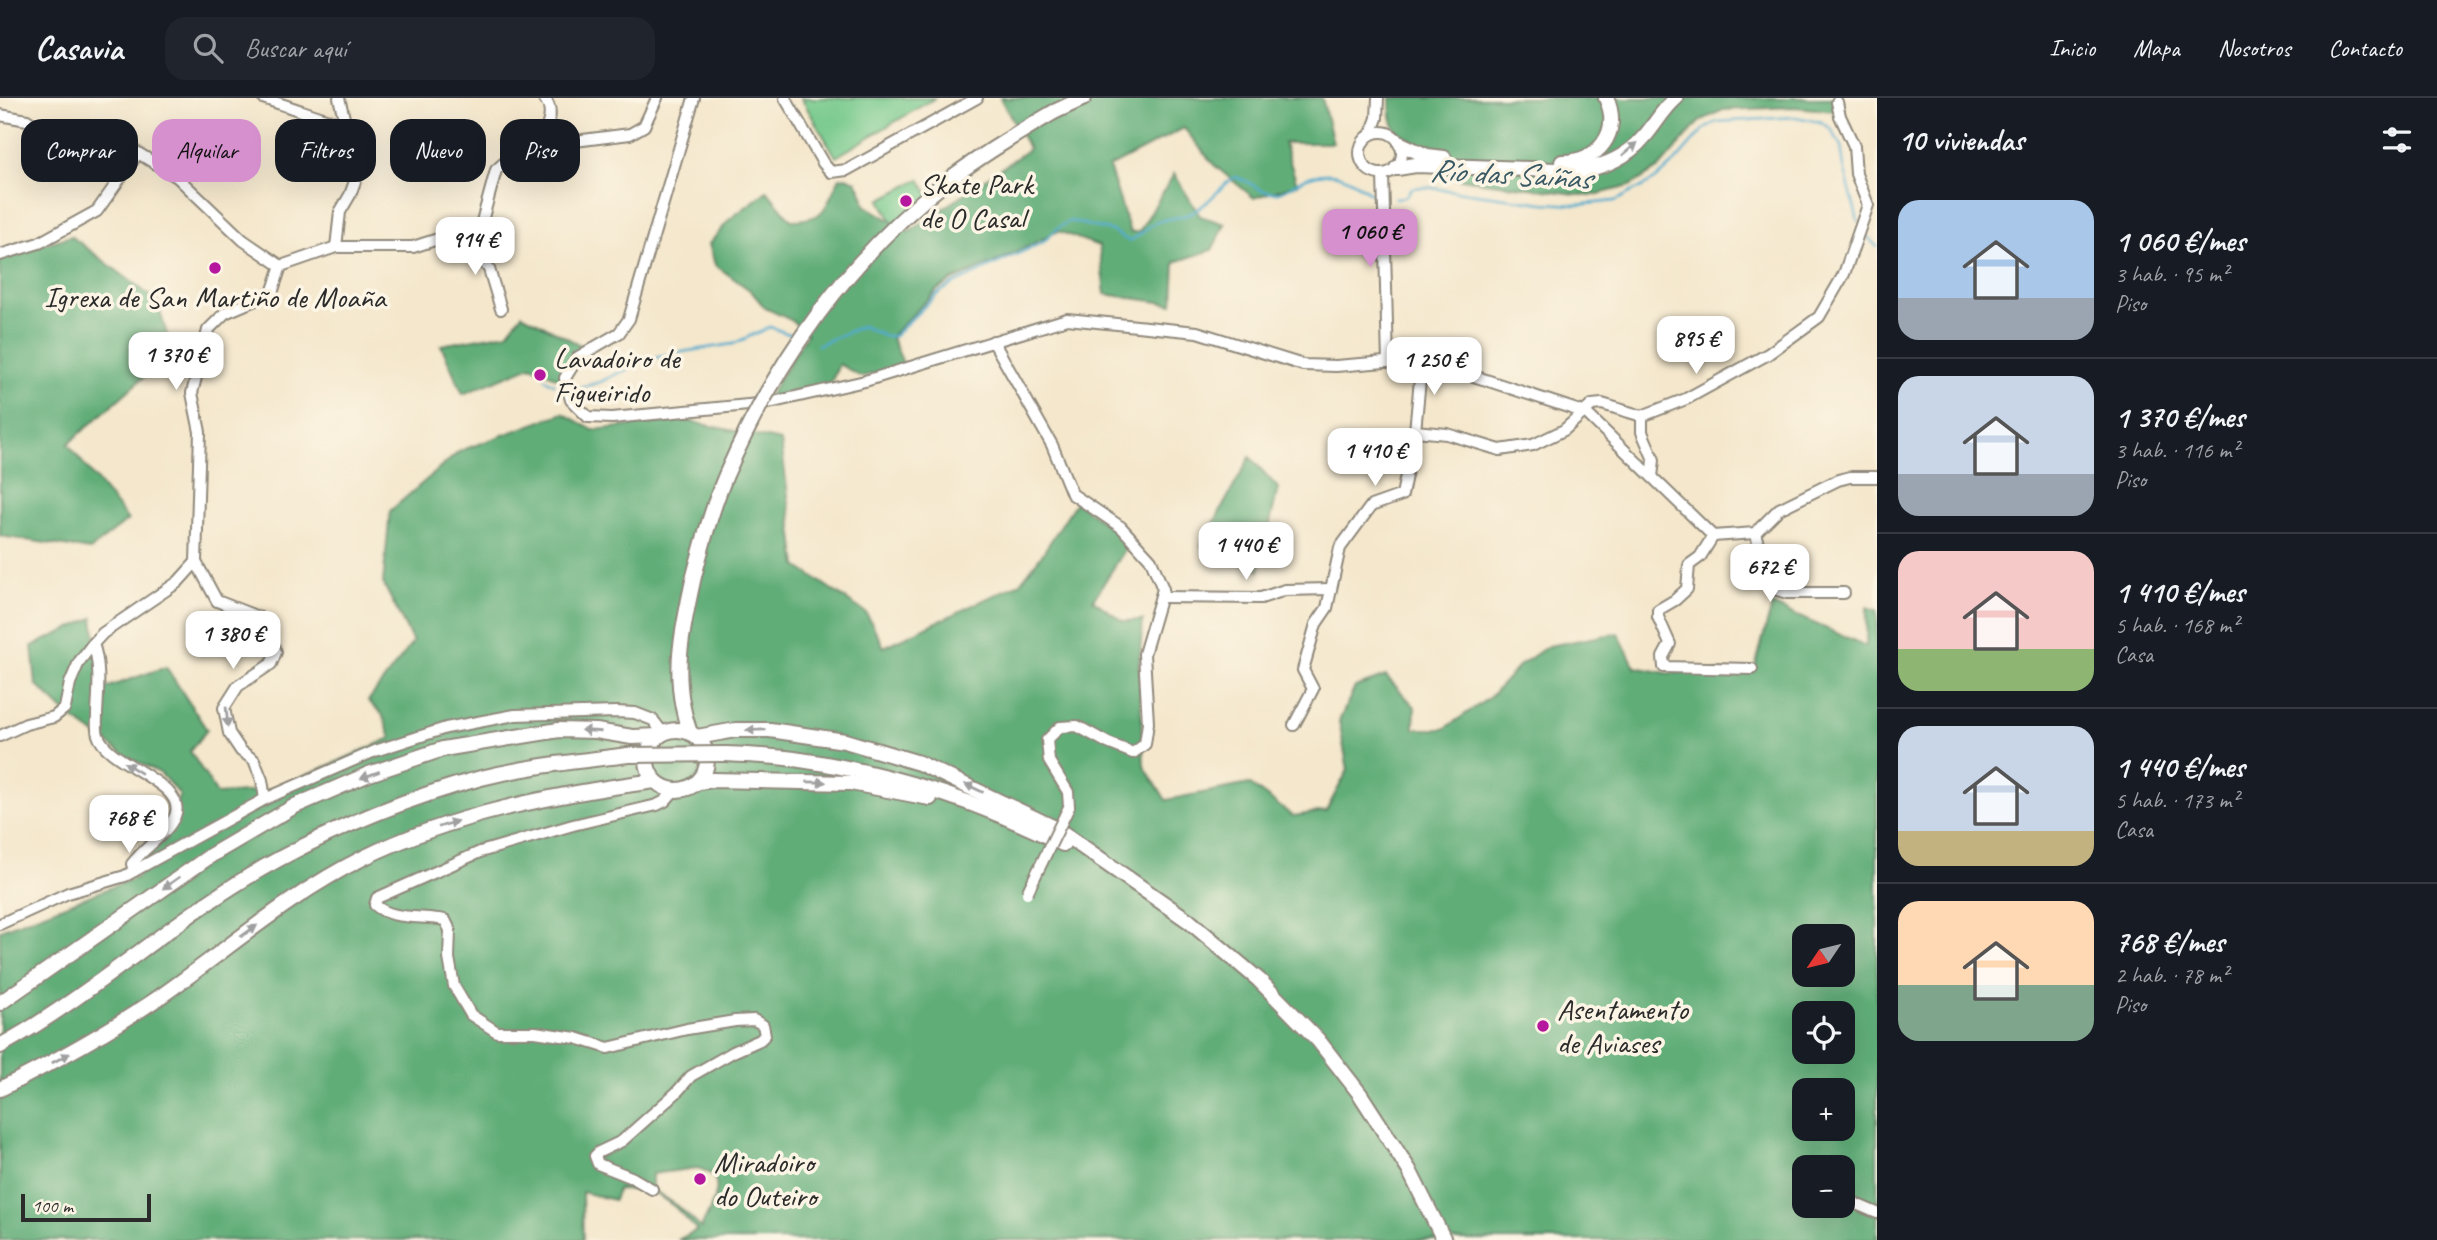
<!DOCTYPE html>
<html lang="es">
<head>
<meta charset="utf-8">
<style>
	body { margin:0; font-family:Caveat,sans-serif; background:#20242c; color:#f1f3f6; height:100vh; display:flex; flex-direction:column; font-size:26px; white-space:nowrap }
	* { box-sizing:border-box; margin:0 }
	p { font-size:23px; color:#9ea1a6 }
	.icon { flex:none; width:38px; height:38px; fill:none; stroke:currentColor; stroke-width:2; stroke-linecap:round; stroke-linejoin:round }
	.map { position:relative; flex:1; overflow:hidden }
	.sheet { display:flex; flex-direction:column; background:#171b24; width:560px }
	.sheet>* { flex:none }
	.hud { position:absolute; left:21px; top:21px; width:665px; height:63px; display:flex; gap:14px }
	.needle { width:46px; rotate:235deg }
	.buttons { position:absolute; left:1792px; top:826px; display:grid; gap:14px }
	.buttons a { display:grid; place-items:center; width:63px; height:63px; border-radius:14px; background:#171b24; box-shadow:0 7px 28px #0002; font-size:35px }
	.scale { position:absolute; left:21px; bottom:18px; width:130px; box-sizing:border-box; padding-left:7px; border:4px solid #2b2b2b; border-top:0; font-size:19px; line-height:24px; white-space:nowrap; color:#2b2b2b; -webkit-text-stroke:5px #fcf5e5; paint-order:stroke }
	.price { position:absolute; translate:-50% -60px; padding:0 16px; border-radius:14px; background:#fff; color:#222; font-size:23px; line-height:46px; filter:drop-shadow(0 2px 4px #0008) }
	.price::after { content:''; position:absolute; left:50%; top:42px; width:21px; height:16px; margin-left:-10px; background:inherit; clip-path:polygon(0 0,100% 0,50% 100%) }
	.price.active { background:#d690ce; color:#111 }
	ul { padding:0; list-style:none }
	li { display:flex; align-items:center; gap:21px; height:175px; padding:0 21px }
	li+li { border-top:2px solid #363941 }
	li span { display:grid; place-items:center; flex:none; width:196px; height:140px; border-radius:21px; color:#555 }
	li>.icon { margin-inline-start:auto }
	span .icon { width:84px; height:84px; fill:#fffc; stroke-width:1 }
	li b { font-size:30px }
	h2 { display:flex; justify-content:space-between; align-items:center; height:84px; padding:0 21px; font-size:30px }
	.tag { padding:0 24px; border-radius:21px; background:#171b24; box-shadow:0 7px 28px #0002; font-size:24px; line-height:63px }
	.tag.active { background:#d690ce; color:#111 }
	header { display:flex; align-items:center; gap:42px; box-sizing:border-box; height:98px; padding:0 35px; background:#171b24; border-bottom:2px solid #363941 }
	header strong { font-size:33px }
	nav { display:flex; gap:38px; margin-inline-start:auto; font-size:24px }
	.search { width:490px; height:63px; background:#20242c; display:flex; align-items:center; gap:18px; box-sizing:border-box; padding:0 24px; border-radius:21px; color:#9ea1a6; font-size:26px }
	main { display:flex; flex:1; min-height:0 }
	.map>svg:first-child { display:block }
</style>
</head>
<body>
<header>
<strong>Casavia</strong>
<div class="search"><svg class="icon" aria-label="search" viewBox="0 0 24 24"><circle cx="10" cy="10" r="6"/><path d="M15 15l6 6"/></svg>Buscar aquí</div>
<nav><a>Inicio</a><a>Mapa</a><a>Nosotros</a><a>Contacto</a></nav>
</header>
<main>
<div class="map">
<svg width="1877" height="1142" viewBox="0 0 1877 1142">
	<rect width="100%" height="100%" fill="#fcf5e5"/>
	<filter id="ink" filterUnits="userSpaceOnUse"><feTurbulence type="fractalNoise" baseFrequency=".0143" numOctaves="2"/><feDisplacementMap in="SourceGraphic" scale="14" xChannelSelector="R" yChannelSelector="G"/><feConvolveMatrix kernelMatrix="1 2 1 2 8 2 1 2 1" color-interpolation-filters="sRGB"/></filter>
	<filter id="wash" filterUnits="userSpaceOnUse"><feTurbulence type="fractalNoise" baseFrequency=".00686" numOctaves="4" result="noise"/><feDisplacementMap in="SourceGraphic" scale="28" xChannelSelector="R" yChannelSelector="G"/><feGaussianBlur stdDeviation="1.57" result="paint"/><feColorMatrix in="noise" values="0 0 0 0 0 0 0 0 0 0 0 0 0 0 0 0 0 1.4 0 .05"/><feComposite in="paint" operator="in"/></filter>
	<g filter="url(#wash)">
		<rect width="100%" height="100%" fill="#f4e7cc"/>
		<g fill="#76c98c" stroke="#507a5c" stroke-width="2">
			<path d="M801 0H935L836 59Z"/>
			<path d="M920 81 933 104 893 126 880 102Z"/>
		</g>
		<g fill="#60ad78" stroke="#466c52" stroke-width="2" fill-rule="evenodd">
			<path d="M1000 0H1322L1333 45H1284L1297 86 1254 100 1214 67 1184 30 1109 69 1130 134H1139L1174 76 1200 118 1225 126 1212 152 1175 164 1173 206 1105 196 1099 148 1058 133 1000 162 953 182 937 192 891 238 904 267 861 279 839 266 831 285 768 299 807 236 791 222 765 210 751 193 715 167 709 146 730 121 767 93 791 122C829 122 824 108 840 80L846 79 856 83 863 97 865 107 909 134 1029 51Z"/>
			<path d="M1390 0H1835L1833 13 1795 9 1723 12 1700 23 1659 70 1630 88 1590 98 1445 79C1440 71 1434 57 1426 51 1399 31 1390 41 1390 0Z"/>
			<path d="M71 138 157 203 168 240 145 259 146 277 68 346 128 422 90 452 0 438V159Z"/>
			<path d="M522 216 586 250 560 281 531 268 463 296 441 247 507 235Z"/>
			<path d="M563 315 593 332 684 322 781 343 797 468 866 515 884 549 1020 485 1043 455 1076 404 1130 444 1093 502 1123 523 1143 522 1139 566 1144 668 1166 702 1249 686 1293 718 1326 713 1348 672 1339 623 1355 589 1386 578 1415 609 1414 631H1444L1490 599 1519 568 1548 548 1618 535 1635 569 1667 575 1754 573 1772 507 1866 548 1867 509 1877 512V1142H678L697 1132 675 1109 652 1093 618 1091 614 1102 582 1094 583 1142H0V832L138 779 180 697 160 675 126 658 69 618 36 586 32 548 93 520 103 591 166 569 207 632 190 653 217 696 273 692 391 640 382 616 368 603 413 544 383 485 390 413 460 353ZM1804 838H1843V877H1804ZM1804 915H1843V954H1804ZM1804 992H1843V1031H1804ZM1804 1069H1843V1108H1804ZM697 1070C733 1079 710 1109 701 1130L678 1108 652 1091V1076Z"/>
			<path d="M1250 359 1278 390 1259 473 1201 448Z"/>
		</g>
		<g fill="none" stroke-linecap="round" stroke-linejoin="round">
			<g stroke="#51abce" stroke-width="2.5">
				<path d="M1395 100 1405 99 1412 90 1425 89 1543 105 1577 107 1615 103 1655 82 1674 65 1703 32 1717 24 1795 19 1821 24 1831 31 1841 48 1844 69 1858 123"/>
				<path d="M1864 135 1877 149"/>
				<path d="M818 247 862 228 884 238H894L936 197 951 187 1043 144 1059 129 1070 123 1112 133 1129 143C1139 139 1143 133 1151 127 1167 117 1183 124 1202 108 1214 99 1222 87 1235 79 1251 82 1261 98 1279 94 1288 92 1296 84 1304 81 1337 68 1352 82 1378 101"/>
				<path d="M545 281 554 286"/>
				<path d="M579 290 600 284 644 263 669 256 733 246 770 229 797 239"/>
			</g>
		</g>
	</g>
	<g filter="url(#ink)">
		<g fill="none" stroke-linecap="round" stroke-linejoin="round">
			<g stroke="#90897c" stroke-width="14">
				<g id="minor">
					<path d="M263 0 346 28"/>
					<path d="M694 0 629 221 619 235 578 259 565 280 571 302 588 319 612 320 769 305 865 283 1067 221 1197 234 1303 267 1336 268 1422 261 1586 315 1713 438 1755 435 1779 411 1838 382 1850 379H1877"/>
					<path d="M785 0 823 65 831 74 847 72 977 0"/>
					<path d="M0 17 27 22 57 42 104 34 138 55"/>
					<circle cx="1381" cy="55" r="21"/>
					<path d="M1371 36 1377 20 1378 0"/>
					<path d="M543 40C548 26 555 13 544 0"/>
					<path d="M1383 76 1388 264"/>
					<path d="M472 139 481 161 489 171 501 211"/>
					<path d="M336 149 340 114 350 97 358 75 339 0"/>
					<path d="M0 157 39 145 97 113 138 55 177 79 243 142 281 168"/>
					<path d="M281 168 336 149H413L438 141 472 139 481 127 496 72 529 43 543 40 575 43 630 36 644 28 657 0"/>
					<path d="M993 243 1052 347 1072 396 1121 429 1151 462 1163 491 1144 556 1148 625 1145 646 1133 655 1108 645 1077 628 1060 629 1047 642 1049 663 1068 694 1069 709"/>
					<path d="M1642 318V334L1654 362 1652 379"/>
					<path d="M1415 333 1422 261"/>
					<path d="M1755 435 1771 490 1787 495H1844"/>
					<path d="M1713 438 1700 459 1689 467 1687 491 1675 502 1658 512V519L1670 546 1663 559 1664 569 1752 571"/>
					<path d="M1161 499 1261 500 1285 492 1330 491"/>
					<path d="M93 546C101 566 98 595 97 616 97 623 96 631 98 637 107 667 189 685 175 718 166 738 144 749 132 766L134 773"/>
					<path d="M1294 627 1313 591 1303 572 1316 526 1327 510 1340 450 1371 408 1402 397 1415 333 1447 336 1500 352 1533 347 1564 332 1592 307 1602 306 1642 318 1686 301 1768 256 1819 219 1844 176 1868 107 1856 76 1854 48 1840 18 1837 4"/>
					<path d="M0 638 26 626 54 619 65 610 70 585 79 564 91 548 103 535 178 484 196 464"/>
					<path d="M265 701 262 682 254 662 241 653 229 635 224 610 238 588 271 566 276 554 268 531 258 519 217 503 196 464 200 334 192 295 208 232 225 215 272 195 281 168"/>
					<path d="M0 826 68 795 125 778 265 701 375 653 446 630 515 617 616 614 635 615 653 622 663 635"/>
					<path d="M652 1091 633 1080 598 1066 595 1058 599 1054 622 1043 676 995 691 978 733 954 760 942 765 937 763 927 754 922 735 923 687 931 608 950 576 940 535 934H497L471 917 454 888 449 860 450 832 445 822C424 817 392 823 375 807L377 800 480 754 573 727 657 707 665 703 674 693"/>
					<path d="M1843 1094 1856 1106 1877 1115"/>
				</g>
			</g>
			<g stroke="#90897c" stroke-width="18">
				<g id="highway">
					<path d="M1054 14 1084 0"/>
					<path d="M1401 46 1427 58 1444 60"/>
					<path d="M1562 64C1598 65 1622 34 1606 0"/>
					<path d="M1397 70 1416 67 1582 73C1607 67 1627 59 1644 39 1655 27 1663 11 1676 0"/>
					<circle cx="677" cy="662" r="30"/>
					<path d="M690 635C670 579 682 534 694 478"/>
					<path d="M697 639 736 632H770L845 643 919 665 1057 731 1189 823 1259 882 1318 942 1360 996 1409 1072 1444 1142"/>
					<path d="M725 656C748 657 771 658 794 661 888 674 979 703 1063 746"/>
					<path d="M699 684 713 682 851 685 930 700"/>
					<path d="M0 905 213 756 295 708 369 676 443 651 559 632 596 633 632 639 659 638"/>
					<path d="M0 948C98 894 180 814 279 761 342 727 411 699 481 680 529 668 579 663 628 657"/>
					<path d="M0 991C56 963 110 933 161 898 228 851 290 796 363 760 452 716 557 696 655 683"/>
				</g>
			</g>
			<use href="#minor" stroke="#fff" stroke-width="10"/>
			<use href="#highway" stroke="#fff" stroke-width="14"/>
			<g stroke="#90897c" stroke-width="14" stroke-linecap="butt">
				<path id="minor-bridge" d="M1027 795 1069 709"/>
			</g>
			<g stroke="#90897c" stroke-width="18" stroke-linecap="butt">
				<g id="highway-bridge">
					<path d="M694 478C703 444 712 410 726 377 775 264 849 159 947 83 981 57 1018 35 1054 14"/>
					<path d="M628 657 725 656"/>
				</g>
			</g>
			<use href="#minor-bridge" stroke="#fff" stroke-width="10"/>
			<use href="#highway-bridge" stroke="#fff" stroke-width="14"/>
		</g>
		<defs><path id="oneway-solid" d="M-6-.8H1V-3.2L6.5 0L1 3.2V.8H-6Z" transform="scale(1.75)"/></defs>
		<g fill="#a0a0a0">
			<use href="#oneway-solid" transform="translate(1630 51) rotate(-40)"/>
			<use href="#oneway-solid" transform="translate(227 619) rotate(85)"/>
			<use href="#oneway-solid" transform="translate(756 632) rotate(179)"/>
			<use href="#oneway-solid" transform="translate(591 633) rotate(-176)"/>
			<use href="#oneway-solid" transform="translate(133 670) rotate(-148)"/>
			<use href="#oneway-solid" transform="translate(370 677) rotate(159)"/>
			<use href="#oneway-solid" transform="translate(816 684) rotate(1)"/>
			<use href="#oneway-solid" transform="translate(974 690) rotate(-155)"/>
			<use href="#oneway-solid" transform="translate(448 726) rotate(-18)"/>
			<use href="#oneway-solid" transform="translate(171 785) rotate(145)"/>
			<use href="#oneway-solid" transform="translate(249 833) rotate(-35)"/>
			<use href="#oneway-solid" transform="translate(61 960) rotate(-28)"/>
		</g>
	</g>
	<g fill="#b5179e" stroke="#fcf5e5" stroke-width="2.5">
		<circle cx="906" cy="103" r="7"/>
		<circle cx="215" cy="170" r="7"/>
		<circle cx="540" cy="277" r="7"/>
		<circle cx="1543" cy="928" r="7"/>
		<circle cx="700" cy="1081" r="7"/>
	</g>
	<g text-anchor="middle" dominant-baseline="central" stroke-width="7" stroke-linejoin="round" paint-order="stroke">
		<g font-size="30" fill="#2b2b2b" stroke="#fcf5e5" text-anchor="start">
			<text x="920" y="86">Skate Park<tspan x="920" dy="34">de O Casal</tspan></text>
			<text x="215" y="199" text-anchor="middle">Igrexa de San Martiño de Moaña</text>
			<text x="554" y="260">Lavadoiro de<tspan x="554" dy="34">Figueirido</tspan></text>
			<text x="1557" y="911">Asentamento<tspan x="1557" dy="34">de Aviases</tspan></text>
			<text x="714" y="1064">Miradoiro<tspan x="714" dy="34">do Outeiro</tspan></text>
		</g>
		<g font-size="32" font-style="italic" fill="#385864" stroke="#fcf5e5">
			<text transform="translate(1510 76) rotate(3)">Río das Saíñas</text>
		</g>
	</g>
</svg>
<div class="buttons">
<a><svg class="needle" viewBox="-14 -14 28 28"><path d="M0-13l5 13h-10z" fill="#e53935"/><path d="M0 13l5-13h-10z" fill="#9ea1a6"/></svg></a>
<a><svg class="icon" aria-label="locate" viewBox="0 0 24 24"><circle cx="12" cy="12" r="6"/><path d="M12 2v4M12 18v4M2 12h4M18 12h4"/></svg></a>
<a>+</a>
<a>−</a>
</div>
<div class="scale">100 m</div>
<b class="price active" style="left:1370px;top:171px">1 060 €</b>
<b class="price" style="left:475px;top:179px">914 €</b>
<b class="price" style="left:1696px;top:278px">895 €</b>
<b class="price" style="left:176px;top:294px">1 370 €</b>
<b class="price" style="left:1434px;top:299px">1 250 €</b>
<b class="price" style="left:1375px;top:390px">1 410 €</b>
<b class="price" style="left:1246px;top:484px">1 440 €</b>
<b class="price" style="left:1770px;top:506px">672 €</b>
<b class="price" style="left:233px;top:573px">1 380 €</b>
<b class="price" style="left:129px;top:757px">768 €</b>
<div class="hud">
<a class="tag">Comprar</a>
<a class="tag active">Alquilar</a>
<a class="tag">Filtros</a>
<a class="tag">Nuevo</a>
<a class="tag">Piso</a>
</div>
</div>
<section class="sheet">
<h2>10 viviendas<svg class="icon" aria-label="filters" viewBox="0 0 24 24"><path d="M4 7h16M4 17h16"/><circle cx="9" cy="7" r="2"/><circle cx="15" cy="17" r="2"/></svg></h2>
<ul>
<li><span style="background:linear-gradient(#a9c7e8 70%,#9aa5b1 0)"><svg class="icon" aria-label="home" viewBox="0 0 24 24"><path d="M3 11l9-7 9 7M6 9v11h12V9"/></svg></span><div><b>1 060 €/mes</b><p>3 hab. · 95 m²</p><p>Piso</p></div></li>
<li><span style="background:linear-gradient(#c9d6e8 70%,#9aa5b1 0)"><svg class="icon" aria-label="home" viewBox="0 0 24 24"><path d="M3 11l9-7 9 7M6 9v11h12V9"/></svg></span><div><b>1 370 €/mes</b><p>3 hab. · 116 m²</p><p>Piso</p></div></li>
<li><span style="background:linear-gradient(#f6c9c9 70%,#8fb573 0)"><svg class="icon" aria-label="home" viewBox="0 0 24 24"><path d="M3 11l9-7 9 7M6 9v11h12V9"/></svg></span><div><b>1 410 €/mes</b><p>5 hab. · 168 m²</p><p>Casa</p></div></li>
<li><span style="background:linear-gradient(#c9d6e8 75%,#c2b280 0)"><svg class="icon" aria-label="home" viewBox="0 0 24 24"><path d="M3 11l9-7 9 7M6 9v11h12V9"/></svg></span><div><b>1 440 €/mes</b><p>5 hab. · 173 m²</p><p>Casa</p></div></li>
<li><span style="background:linear-gradient(#ffd9b3 60%,#7fa58c 0)"><svg class="icon" aria-label="home" viewBox="0 0 24 24"><path d="M3 11l9-7 9 7M6 9v11h12V9"/></svg></span><div><b>768 €/mes</b><p>2 hab. · 78 m²</p><p>Piso</p></div></li>
</ul>
</section>
</main>
</body>
</html>
